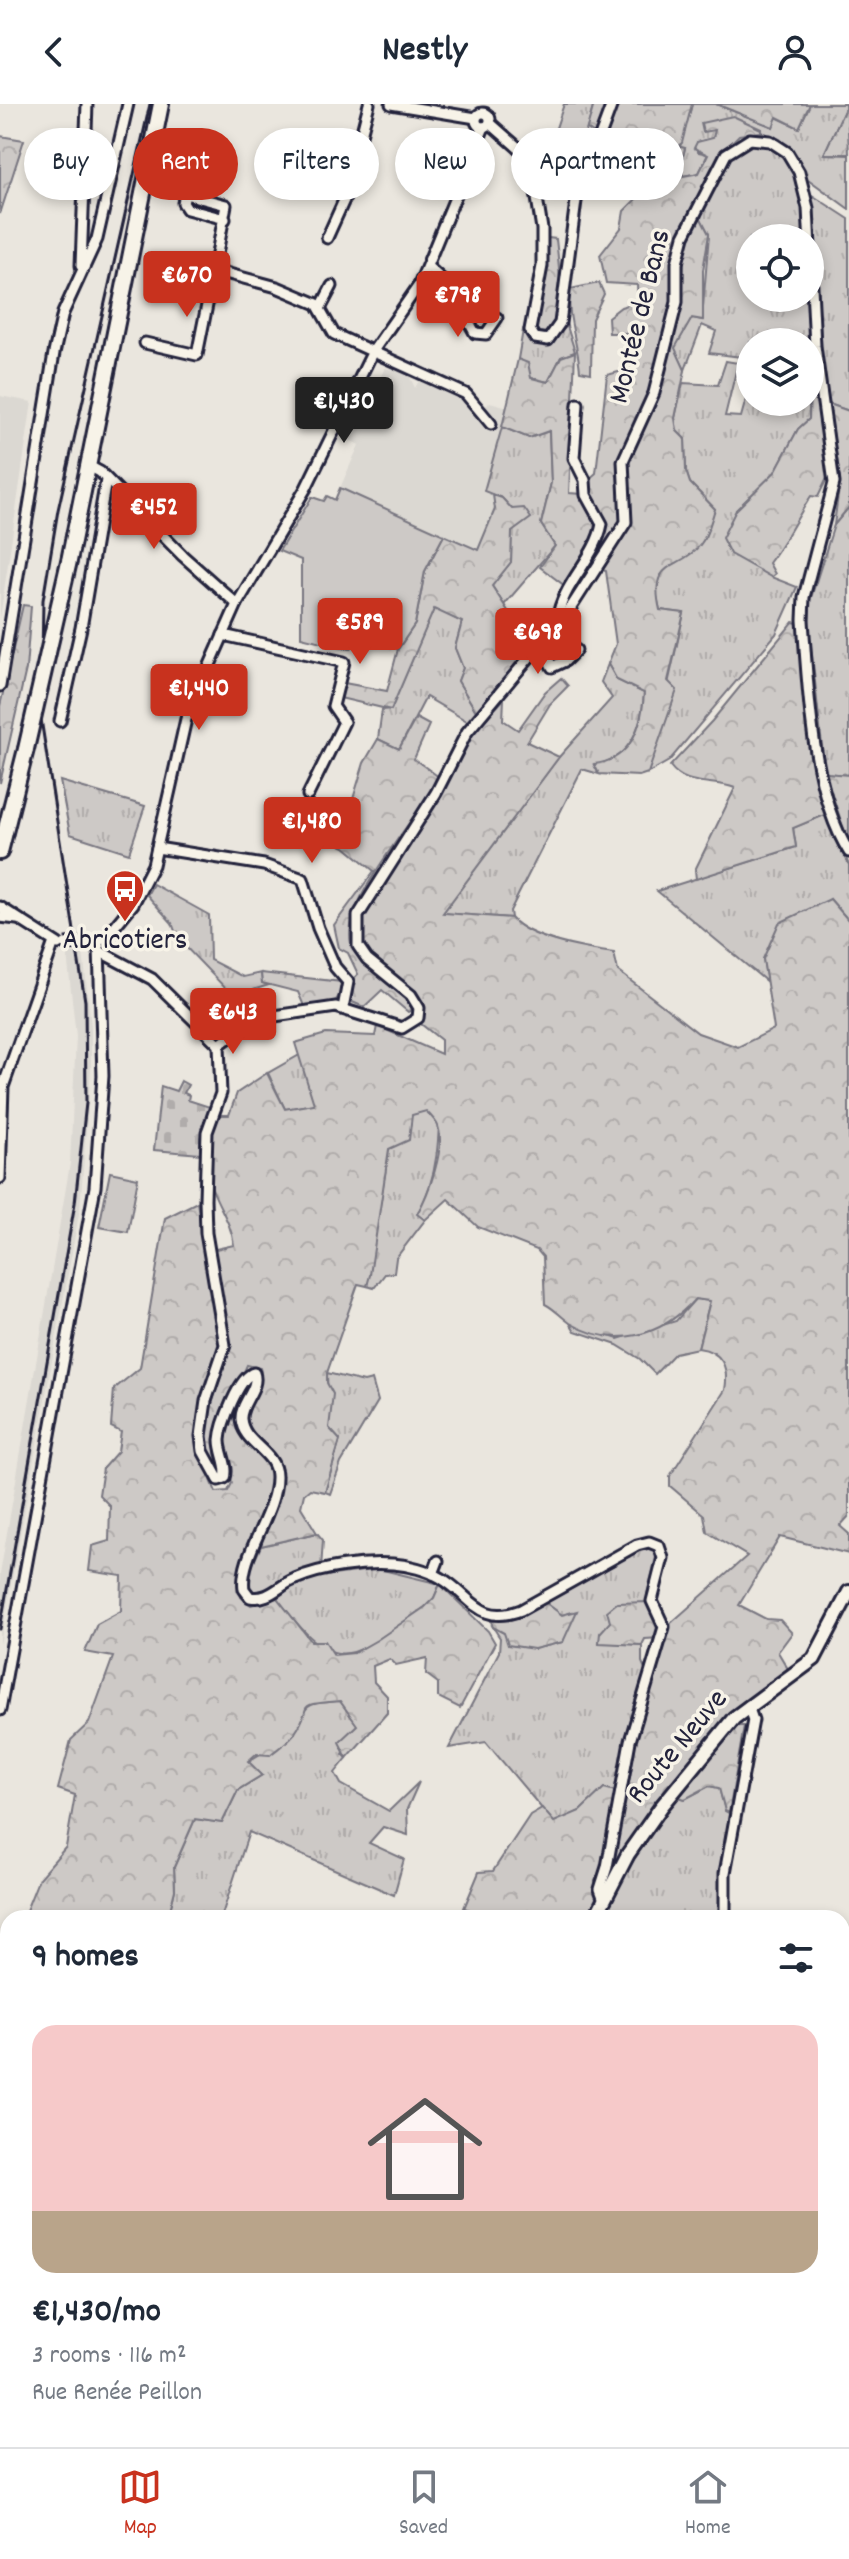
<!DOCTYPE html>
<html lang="en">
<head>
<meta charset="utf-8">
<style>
	body { margin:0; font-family:Dekko,sans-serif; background:#f2f2f3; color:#1f2937; height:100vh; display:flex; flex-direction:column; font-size:30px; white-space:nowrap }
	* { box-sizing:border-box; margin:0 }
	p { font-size:26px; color:#747a83 }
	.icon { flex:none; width:44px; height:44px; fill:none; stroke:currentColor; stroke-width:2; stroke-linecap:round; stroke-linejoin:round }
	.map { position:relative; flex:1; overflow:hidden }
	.side { position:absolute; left:0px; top:1806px; width:850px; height:538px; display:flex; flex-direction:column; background:#fff; border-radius:24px 24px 0 0; box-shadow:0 4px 12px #0003 }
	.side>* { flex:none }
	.hud { position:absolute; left:24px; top:24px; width:802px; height:72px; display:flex; gap:16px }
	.tools { position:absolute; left:736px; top:120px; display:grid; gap:16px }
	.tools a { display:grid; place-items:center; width:88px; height:88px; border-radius:50%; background:#fff; box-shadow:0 4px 12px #0003; font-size:40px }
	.price { position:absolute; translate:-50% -68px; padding:0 18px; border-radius:8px; background:#c8321e; color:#fff; font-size:26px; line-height:52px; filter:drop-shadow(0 2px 4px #0008) }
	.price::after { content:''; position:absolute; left:50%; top:48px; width:24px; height:18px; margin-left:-12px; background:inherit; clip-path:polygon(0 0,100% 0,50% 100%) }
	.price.current { background:#222; color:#fff }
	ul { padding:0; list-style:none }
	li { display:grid; align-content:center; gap:16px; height:424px; padding:0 32px }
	li span { display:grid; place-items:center; height:248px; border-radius:24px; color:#555 }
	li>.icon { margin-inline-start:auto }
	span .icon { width:144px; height:144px; fill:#fffc; stroke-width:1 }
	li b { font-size:34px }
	h2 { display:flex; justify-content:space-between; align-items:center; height:96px; padding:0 32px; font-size:34px }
	.chip { padding:0 28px; border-radius:36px; background:#fff; box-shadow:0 4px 12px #0003; font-size:28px; line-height:72px }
	.chip.current { background:#c8321e; color:#fff }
	header { display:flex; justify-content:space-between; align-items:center; height:104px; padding:0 32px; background:#fff; font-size:36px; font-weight:800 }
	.dock { display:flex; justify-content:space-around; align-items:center; height:112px; border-top:2px solid #e0e1e3; background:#fff; font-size:22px; color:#747a83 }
	.dock a { display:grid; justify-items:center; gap:4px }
	.dock .current { color:#c8321e }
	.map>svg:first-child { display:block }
</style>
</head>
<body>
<header><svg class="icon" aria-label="back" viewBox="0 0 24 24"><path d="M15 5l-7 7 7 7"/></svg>Nestly<svg class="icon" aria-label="person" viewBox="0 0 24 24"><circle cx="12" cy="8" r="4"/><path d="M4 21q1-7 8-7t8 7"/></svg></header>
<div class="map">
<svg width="849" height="2343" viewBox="0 0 849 2343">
	<defs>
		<pattern id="grass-tufts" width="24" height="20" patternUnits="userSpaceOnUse" patternTransform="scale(2)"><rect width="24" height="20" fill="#cdc9c6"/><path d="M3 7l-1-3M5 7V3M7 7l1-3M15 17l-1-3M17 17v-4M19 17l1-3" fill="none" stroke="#b0acab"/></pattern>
		<pattern id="forest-crowns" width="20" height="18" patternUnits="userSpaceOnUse" patternTransform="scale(2)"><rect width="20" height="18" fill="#cdc9c6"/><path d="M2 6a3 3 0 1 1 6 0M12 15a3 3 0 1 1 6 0" fill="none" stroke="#b0acab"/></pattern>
		<pattern id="cemetery-stones" width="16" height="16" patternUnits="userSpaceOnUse" patternTransform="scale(2)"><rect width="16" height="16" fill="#cdc9c6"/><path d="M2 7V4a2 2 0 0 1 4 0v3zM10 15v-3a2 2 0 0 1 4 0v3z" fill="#b0acab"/></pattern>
	</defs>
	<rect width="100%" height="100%" fill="#eae6de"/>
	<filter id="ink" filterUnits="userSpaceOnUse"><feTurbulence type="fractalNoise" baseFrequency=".0125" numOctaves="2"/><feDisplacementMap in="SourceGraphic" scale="16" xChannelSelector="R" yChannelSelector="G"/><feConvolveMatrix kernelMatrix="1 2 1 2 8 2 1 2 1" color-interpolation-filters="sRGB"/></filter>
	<g filter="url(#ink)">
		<g fill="#dbd8d2">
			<path d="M385 264 408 269 415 284 421 273 460 290 479 309 490 298 508 303 484 387 493 391 495 405 478 446 340 384 359 341 348 335Z"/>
			<path d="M0 292 32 298 0 514Z"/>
			<path d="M83 848 91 923V964L80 1104 0 1541V1470L70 1060 76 932 67 850Z"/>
		</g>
		<g fill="url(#grass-tufts)" stroke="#787680" stroke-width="2">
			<path d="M564 0H594L581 44 553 33Z"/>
			<path d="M692 0H716L773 23 776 13 799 24 810 0H847L824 50 849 51V105L808 75 798 53 780 35 761 28V25L716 26 713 34 697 38 698 48 708 50 699 69 683 72 680 64 685 44 680 43Z"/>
			<path d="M763 39C802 51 804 100 806 134H750V194H809V238H783L770 229 764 238H750V254L709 249 716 227 702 221 685 266 674 244 692 214 702 216 709 130 698 109C714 79 724 41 763 39Z"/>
			<path d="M812 91 849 115V307L829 300 823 268Z"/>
			<path d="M567 222 575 248 561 253 548 278 531 274 518 255 523 226 535 239 547 240Z"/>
			<path d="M726 257 738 259 725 312 741 313 750 281V298H809V315L798 325 775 368 736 406 771 473 797 483 776 530 669 657 648 669 684 509 660 506 656 488 663 466 693 447 715 405 690 379 686 367 685 335 677 327 675 314 683 279 718 281Z"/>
			<path d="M502 323 529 334 549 327 551 379 541 420 555 442 504 501 492 482 511 458 512 405 502 394 484 387Z"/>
			<path d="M849 403V671L825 669 809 523 810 497 834 421Z"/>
			<path d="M434 504 462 518 455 544 463 564 458 577 476 607 467 617 426 593 399 645 378 635 382 606 391 605Z"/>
			<path d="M608 560 617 576 644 589C642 623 631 655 594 661L599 670 582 665 510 807 511 814 442 809 559 653 612 594 601 578Z"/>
			<path d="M60 677 145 702 129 749 70 730Z"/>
			<path d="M827 710 849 761V817L830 795 763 855 767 878 657 787 796 743 793 724Z"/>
			<path d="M153 780 209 811 210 856 243 873 261 869 262 879 269 881 236 891 229 888 178 835 172 819 147 791Z"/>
			<path d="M324 937 440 970C439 1018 442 1067 418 1109L425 1116 396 1154 394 1169 385 1170 374 1184 367 1182 389 1045 314 1000 285 1005 268 969Z"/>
			<path d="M695 1195 710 1197 698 1244 675 1249 655 1270 640 1255 617 1241 575 1227 570 1219 618 1235 676 1217Z"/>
			<path d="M327 1269 364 1278 372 1276 378 1297 341 1359 330 1390 325 1388 340 1336 329 1324Z"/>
			<path d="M317 1429 323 1436 321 1465 270 1487 254 1490C242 1476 255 1457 261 1442Z"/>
			<path d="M642 1445H654L657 1449 647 1490 648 1498C630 1508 602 1516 599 1538L642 1541V1558L647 1570 621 1652 615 1687 604 1684 580 1707 554 1719 486 1638 449 1644 499 1548 500 1534 493 1523 534 1545 563 1538 571 1508 562 1511 546 1499Z"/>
			<path d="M379 1465 440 1480 434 1494 425 1503C349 1556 339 1577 277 1494L302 1475Z"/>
			<path d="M340 1597 358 1622 343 1650 347 1654 335 1669 341 1680 389 1707 419 1678 407 1705 408 1731 383 1723 369 1739 404 1755 394 1791 249 1728 221 1814H168L175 1786 174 1763 195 1715 222 1719 238 1686 262 1671 247 1658 295 1629C306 1597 307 1600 340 1597Z"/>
			<path d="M709 1682 719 1684 725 1706 729 1709 718 1814H602C623 1769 648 1731 679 1693L685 1695Z"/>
		</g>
		<g fill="url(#forest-crowns)" stroke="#787680" stroke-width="2">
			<path d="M594 0H692L682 39 638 70 633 65 641 41 632 34 622 36 598 59 592 58 602 35 587 25Z"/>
			<path d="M716 0H810L799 24 777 13 773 23Z"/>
			<path d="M847 0 849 50H824Z"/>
			<path d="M733 12 761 25V28L739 31 720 50 677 138 672 165 673 197 650 288 621 349 617 369 621 415 575 491H572L604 429 588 376 596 369 607 271 626 266 628 229H609L608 213 621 203 638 198 637 181 606 179 600 151 621 124 624 107 655 76 662 61 680 43 685 44 680 64 683 72 699 69 708 51 694 44 697 38 713 34 715 26 703 28 701 19Z"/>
			<path d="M0 32 24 36 0 110Z"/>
			<path d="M698 109 709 130 703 166V216L692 214 675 244 685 266 675 314 677 327 685 335 686 367 690 379 715 405C711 417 708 431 700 441 679 468 648 454 660 506L684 509 668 577 677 586 648 669 639 672 599 670 594 660C631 656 642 623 644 589L617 576 608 560 616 540 606 467 601 466 630 416 625 391 627 357 657 294 682 199 685 135Z"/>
			<path d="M548 134 556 135C559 165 567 207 547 232L536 227 534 220Z"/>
			<path d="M599 179 604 190 592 215 591 269 580 267C578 239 566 212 570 185Z"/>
			<path d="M575 248 569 389 582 390 598 424 565 482 540 463 555 442 541 420 551 379 549 327 529 334 502 323 518 255 528 259 531 274 548 278 561 253Z"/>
			<path d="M810 288 817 289 829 370 818 393 811 392C796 415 786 437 769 459L775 470 771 473 730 450 722 434 736 406 775 368 798 325 809 315Z"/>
			<path d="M829 300 849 307V403L834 421 840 376Z"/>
			<path d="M493 391 502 394 512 405 524 404 531 414 512 428 511 458 492 482 510 510 508 525 528 547 476 607 458 577 463 564 455 544 462 518 434 505 391 606 340 594 344 579 387 587 398 545 415 520 425 467 444 431 478 446 495 405Z"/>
			<path d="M23 501 31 502 26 565 0 679V602Z"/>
			<path d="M793 518 798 519 807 616 816 678 827 710 793 724 796 743 696 775 695 766 735 684C713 675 686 684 670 662L712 617Z"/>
			<path d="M561 574 568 582 550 600 527 638 559 653 443 809 511 814C529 835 585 845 614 849L618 867 698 929 738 943 774 925 763 855 779 819 830 795 849 817V1412L840 1422 849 1430V1450L780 1433 739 1501 766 1515 780 1516 792 1529 778 1548 788 1565C714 1613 665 1686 616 1758L612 1757 630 1653 671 1519 747 1452 707 1428 704 1411 670 1382V1372L725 1286C729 1263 722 1247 698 1244L710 1197 695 1195C662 1232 615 1246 570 1219 561 1213 555 1205 545 1200L543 1153 537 1146 478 1123 448 1095 425 1116 417 1110C428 1091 446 1044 438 1022 436 1017 430 1011 426 1007L412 1011 409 1036 389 1045 370 1171 367 1182 358 1180 327 1269V1279L333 1290 329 1324 340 1336 325 1388 310 1385 304 1390 301 1403 317 1429 261 1442 280 1372C270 1357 243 1331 244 1311 246 1294 266 1281 260 1264L247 1261 216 1331 215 1349 221 1369C180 1338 230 1276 227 1239 225 1208 216 1176 211 1146L234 1141C231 1119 221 1107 213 1087 204 1065 210 1032 218 1011H229L237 989 267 969 285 1005 314 1000 295 939 326 930 375 932 377 922 441 950V936L421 920 423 906C393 876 352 853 363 806L449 677 472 630 504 595 503 616 518 626 545 588Z"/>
			<path d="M416 614 429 621 414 655 439 673C421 712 333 804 353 845 365 867 395 880 412 898L413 905 408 908 382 886 364 903 350 897 352 876 358 870 348 849 339 844 334 821 374 767 345 743 328 735 338 704 349 708 364 659 378 635 399 645Z"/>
			<path d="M825 669 849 671V741Z"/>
			<path d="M261 869 342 878 343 885 335 898 304 902 298 888 262 879Z"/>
			<path d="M197 1098 220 1236C219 1261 206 1280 200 1303 193 1334 204 1359 216 1388L228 1387 232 1379 223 1338 229 1312 236 1311C243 1340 266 1346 273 1373L238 1480 241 1493 251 1501 277 1494 311 1537H325L334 1551 354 1549 377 1536 425 1503 434 1494 440 1480 488 1527 495 1539 460 1604 438 1593V1579L426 1570 427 1554 396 1561 390 1555 373 1562 374 1578 387 1592V1609L347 1654 339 1638 357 1621 340 1597C289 1601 316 1601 294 1630 288 1638 277 1645 270 1651L256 1650 248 1657 262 1671 238 1686 222 1719 195 1715 174 1763 175 1786 168 1814H23L39 1774 66 1743 75 1691 58 1685 71 1636 89 1619 113 1553 85 1548 97 1520 121 1507 122 1472 89 1467 92 1442 109 1437 110 1402 99 1391 103 1364 118 1347 121 1328 111 1323 114 1285 140 1264 165 1114Z"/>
			<path d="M648 1498 662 1521 660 1534 645 1535 642 1541 599 1539 600 1529 610 1518 607 1507 617 1499Z"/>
			<path d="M546 1499 562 1511 577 1507 563 1538 534 1545 508 1541 504 1529 493 1523 491 1517 516 1514Z"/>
			<path d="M738 1622H744L729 1709 725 1707 719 1684 709 1682 685 1695 679 1693 731 1625Z"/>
			<path d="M604 1684 615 1687 603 1762 595 1777 596 1794 587 1814H494L464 1804 479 1768 493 1767 530 1711 542 1704 554 1718 580 1707Z"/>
			<path d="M4 2055 8 2056V2336H430L421 2343H0V2062Z"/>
			<path d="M842 2165 849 2166V2263L842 2265Z"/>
		</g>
		<path fill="url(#cemetery-stones)" stroke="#787680" stroke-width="2" d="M181 977 188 981 184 989 189 991 188 996 213 1004 200 1034V1050L154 1046 161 982 176 987Z"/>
		<g fill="#cdc9c6" stroke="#787680" stroke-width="2">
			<path d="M340 384 444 431 425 467 415 520 398 545 361 536 350 545 301 533V456L279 447 312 393 324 397 327 392 335 396Z"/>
			<path d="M110 1068 138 1074 128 1128 99 1123Z"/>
		</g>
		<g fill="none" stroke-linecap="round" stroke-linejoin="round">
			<g stroke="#22223b" stroke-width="15">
				<g id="street">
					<path d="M391 0 476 14"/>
					<circle cx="483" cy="16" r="7"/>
					<path d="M490 19 523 48 533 69 542 125V162L530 226 535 234 548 236 560 219 576 97 612 0"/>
					<path d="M225 115 187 105 183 99 185 90 226 101 214 166 277 183 317 200 334 230 466 290 491 320"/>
					<path d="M327 134 345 94 369 0"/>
					<path d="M81 162 87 0"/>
					<path d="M428 163 449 182 475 229 486 230 497 214"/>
					<path d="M321 203 332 182"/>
					<path d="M145 239 197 251 214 166"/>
					<path d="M89 362 100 368 183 452 237 500"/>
					<path d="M223 531 344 558 333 602 344 618 308 691"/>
					<path d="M576 546 565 557 552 563 549 557C555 540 555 523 559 507 567 476 596 452 602 420L586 391 585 376 574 354 578 300"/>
					<path d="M0 582 54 249 63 209 97 135 128 0"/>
					<path d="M60 617 81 524 106 376"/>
					<path d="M157 744 264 761 303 775 318 824 335 863 348 878 343 904"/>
					<path d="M0 803 58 840"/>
					<path d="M0 813 17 815"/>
					<path d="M81 839 98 838 106 833 133 800 153 761 186 615 237 500 306 384 373 247 419 181 484 23"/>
					<path d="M99 847 152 875 219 941 254 915 336 903 402 924 418 914 419 904 411 891 367 855 358 842V812L436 689 467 628 572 502 626 418 623 357 654 289 677 198V159L684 132 726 50 750 35 770 37 787 48 799 68 808 104 815 242 834 379 804 493 803 516C808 585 812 690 849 748"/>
					<path d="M219 941 221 989 207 1028 205 1095 206 1129 225 1241 206 1297 201 1332 203 1347 219 1376 225 1374C229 1362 220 1350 220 1336 221 1321 239 1272 254 1269 260 1284 240 1299 241 1315 243 1340 276 1347 276 1372 277 1409 239 1451 244 1485L250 1493C269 1497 279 1481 295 1475 323 1463 363 1458 393 1460 408 1461 428 1466 441 1474 472 1492 479 1522 521 1506L637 1441 649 1438 659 1442 663 1454 652 1497 664 1523 630 1637 607 1763 600 1785 604 1796"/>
					<path d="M0 1074 3 983 54 838"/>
					<path d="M433 1470 438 1457"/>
					<path d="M0 1606 95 1083 103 972 99 843"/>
					<path d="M725 1814V1769L753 1616 748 1602"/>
					<path d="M842 1979 849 1977"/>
					<path d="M446 2343 463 2336"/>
				</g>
			</g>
			<g stroke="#22223b" stroke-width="18">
				<g id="secondary">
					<path d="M595 1814 628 1750 661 1703 734 1614 814 1555 849 1488"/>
					<path d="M484 2336 487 2343"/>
				</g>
			</g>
			<g stroke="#22223b" stroke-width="20">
				<g id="primary">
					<path d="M69 457 161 0"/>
					<path d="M0 748 26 645"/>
				</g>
			</g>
			<use href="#street" stroke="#f7f3e8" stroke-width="9"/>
			<use href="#secondary" stroke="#f7f3e8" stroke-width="12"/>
			<use href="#primary" stroke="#f7f3e8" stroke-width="14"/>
			<path stroke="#22223b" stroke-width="3" d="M0 1525 75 1099 86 999 85 897 41 615 43 496 58 406 150 0"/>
			<g stroke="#22223b" stroke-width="15" stroke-linecap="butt">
				<path id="street-bridge" d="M65 840 81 839"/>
			</g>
			<g stroke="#22223b" stroke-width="20" stroke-linecap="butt">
				<path id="primary-bridge" d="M26 645 69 457"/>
			</g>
			<use href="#street-bridge" stroke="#f7f3e8" stroke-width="9"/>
			<use href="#primary-bridge" stroke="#f7f3e8" stroke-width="14"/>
		</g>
	</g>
	<defs>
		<g id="bus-pin" transform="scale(2)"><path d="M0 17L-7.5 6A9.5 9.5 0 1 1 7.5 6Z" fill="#c8321e" stroke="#f7f3e8"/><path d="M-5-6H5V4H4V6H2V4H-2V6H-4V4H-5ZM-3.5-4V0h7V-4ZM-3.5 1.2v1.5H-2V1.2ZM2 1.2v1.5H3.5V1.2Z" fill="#fff"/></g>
	</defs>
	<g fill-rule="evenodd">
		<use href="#bus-pin" x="125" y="785"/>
	</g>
	<g text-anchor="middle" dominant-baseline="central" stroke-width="7" stroke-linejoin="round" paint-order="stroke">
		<g font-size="30" fill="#22223b" stroke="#f7f3e8">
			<text transform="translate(642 213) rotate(-76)">Montée de Bans</text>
			<text transform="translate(679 1644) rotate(-50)">Route Neuve</text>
		</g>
		<g font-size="30" fill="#22223b" stroke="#f7f3e8">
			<text x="125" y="838">Abricotiers</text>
		</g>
	</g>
</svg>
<div class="tools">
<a><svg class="icon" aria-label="locate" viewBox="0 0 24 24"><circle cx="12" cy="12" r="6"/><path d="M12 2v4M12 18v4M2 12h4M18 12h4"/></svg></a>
<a><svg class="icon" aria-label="layers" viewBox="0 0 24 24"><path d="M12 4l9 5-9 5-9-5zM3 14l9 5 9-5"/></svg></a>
</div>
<b class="price" style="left:187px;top:215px">€670</b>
<b class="price" style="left:458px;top:235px">€798</b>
<b class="price current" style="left:344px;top:341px">€1,430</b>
<b class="price" style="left:154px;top:447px">€452</b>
<b class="price" style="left:360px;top:562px">€589</b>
<b class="price" style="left:538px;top:572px">€698</b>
<b class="price" style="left:199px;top:628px">€1,440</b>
<b class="price" style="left:312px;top:761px">€1,480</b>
<b class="price" style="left:233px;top:952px">€643</b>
<div class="hud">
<a class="chip">Buy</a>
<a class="chip current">Rent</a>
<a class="chip">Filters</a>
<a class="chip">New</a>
<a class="chip">Apartment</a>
</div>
<section class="side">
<h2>9 homes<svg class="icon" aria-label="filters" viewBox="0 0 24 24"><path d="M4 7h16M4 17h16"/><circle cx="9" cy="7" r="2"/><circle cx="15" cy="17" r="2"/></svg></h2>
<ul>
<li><span style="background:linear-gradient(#f6c9c9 75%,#b9a48a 0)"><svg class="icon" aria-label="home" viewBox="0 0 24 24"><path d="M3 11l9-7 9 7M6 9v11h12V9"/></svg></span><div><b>€1,430/mo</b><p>3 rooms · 116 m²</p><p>Rue Renée Peillon</p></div></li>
</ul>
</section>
</div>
<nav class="dock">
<a class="current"><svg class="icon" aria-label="map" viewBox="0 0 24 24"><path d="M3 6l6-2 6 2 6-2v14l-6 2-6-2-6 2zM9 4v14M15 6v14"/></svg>Map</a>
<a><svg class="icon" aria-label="saved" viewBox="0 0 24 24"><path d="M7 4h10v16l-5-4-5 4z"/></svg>Saved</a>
<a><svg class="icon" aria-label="home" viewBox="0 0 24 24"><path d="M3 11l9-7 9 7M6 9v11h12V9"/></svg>Home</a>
</nav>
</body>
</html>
